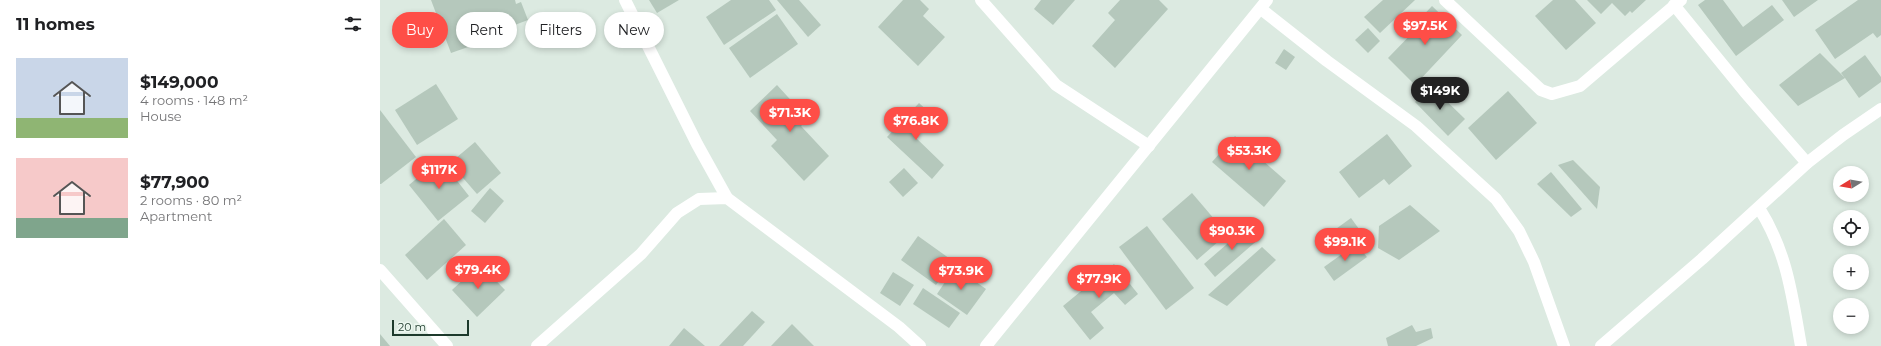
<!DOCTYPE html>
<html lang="en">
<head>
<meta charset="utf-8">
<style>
	body { margin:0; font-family:Montserrat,sans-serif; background:#f6f6f6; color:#202124; height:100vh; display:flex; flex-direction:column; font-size:15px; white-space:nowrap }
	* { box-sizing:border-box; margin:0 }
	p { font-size:13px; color:#757577 }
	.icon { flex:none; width:22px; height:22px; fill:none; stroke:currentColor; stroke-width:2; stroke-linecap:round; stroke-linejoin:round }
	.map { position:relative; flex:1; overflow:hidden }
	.drawer { display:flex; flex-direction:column; background:#fff; width:380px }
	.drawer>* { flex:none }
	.banner { position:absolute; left:12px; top:12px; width:380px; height:36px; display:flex; gap:8px }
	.needle { width:26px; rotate:259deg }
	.controls { position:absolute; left:1453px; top:166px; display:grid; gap:8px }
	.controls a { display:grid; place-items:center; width:36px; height:36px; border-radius:50%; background:#fff; box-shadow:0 2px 6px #0003; font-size:20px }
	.scale { position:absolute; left:12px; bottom:10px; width:77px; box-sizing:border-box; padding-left:4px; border:2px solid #1d3a2c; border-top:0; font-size:11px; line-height:14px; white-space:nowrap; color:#1d3a2c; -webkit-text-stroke:3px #edf7f0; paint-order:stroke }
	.price { position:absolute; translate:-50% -34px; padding:0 9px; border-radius:14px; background:#fe4e47; color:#fff; font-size:13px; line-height:26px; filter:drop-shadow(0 1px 2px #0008) }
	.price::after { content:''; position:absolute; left:50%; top:24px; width:12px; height:9px; margin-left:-6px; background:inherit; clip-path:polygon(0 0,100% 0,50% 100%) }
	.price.on { background:#222; color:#fff }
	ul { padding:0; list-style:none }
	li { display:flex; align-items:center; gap:12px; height:100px; padding:0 16px }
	li span { display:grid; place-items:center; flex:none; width:112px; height:80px; border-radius:0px; color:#555 }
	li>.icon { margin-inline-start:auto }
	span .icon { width:48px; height:48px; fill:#fffc; stroke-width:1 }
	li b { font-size:17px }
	h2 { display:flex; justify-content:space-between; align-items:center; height:48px; padding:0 16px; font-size:17px }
	.pill { padding:0 14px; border-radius:18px; background:#fff; box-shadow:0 2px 6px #0003; font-size:14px; line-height:36px }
	.pill.on { background:#fe4e47; color:#fff }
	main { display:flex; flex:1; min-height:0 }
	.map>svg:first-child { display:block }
</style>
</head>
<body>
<main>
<section class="drawer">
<h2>11 homes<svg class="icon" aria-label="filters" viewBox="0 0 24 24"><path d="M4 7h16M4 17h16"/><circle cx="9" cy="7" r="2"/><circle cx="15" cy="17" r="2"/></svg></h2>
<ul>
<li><span style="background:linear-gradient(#c9d6e8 75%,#8fb573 0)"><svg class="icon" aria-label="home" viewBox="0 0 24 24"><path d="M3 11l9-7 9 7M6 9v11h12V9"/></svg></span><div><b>$149,000</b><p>4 rooms · 148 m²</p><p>House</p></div></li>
<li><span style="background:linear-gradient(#f6c9c9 75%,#7fa58c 0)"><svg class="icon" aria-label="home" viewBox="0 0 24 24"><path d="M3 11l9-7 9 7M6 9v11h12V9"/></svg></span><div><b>$77,900</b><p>2 rooms · 80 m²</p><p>Apartment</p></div></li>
</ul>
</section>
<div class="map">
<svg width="1501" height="346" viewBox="0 0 1501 346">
	<rect width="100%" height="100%" fill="#dceae1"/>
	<g fill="#b5c8bc">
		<path d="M51 0H135L136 4 141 2 148 20 116 32 115 28 108 30 111 39 71 53Z"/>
		<path d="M269 0H299L277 13Z"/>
		<path d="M351 0H389L396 10 344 45 326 17Z"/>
		<path d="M397 0H419L441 25 428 37Z"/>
		<path d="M523 0H540L549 9 543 16 565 37 538 66 498 27Z"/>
		<path d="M661 0H695L673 25 654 9Z"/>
		<path d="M740 0H779L788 9 735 68 712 46 735 20 728 13Z"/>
		<path d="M1003 0H1035L1000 33 984 17Z"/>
		<path d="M1173 0H1195L1216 23 1186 50 1155 16Z"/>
		<path d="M1207 0H1266L1252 13 1250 11 1245 16 1232 3 1221 14Z"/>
		<path d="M1325 0H1343L1363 27 1392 5 1404 20 1356 56 1318 5Z"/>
		<path d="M1402 0H1438L1414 17Z"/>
		<path d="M1478 0H1501V35L1497 38 1493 33 1455 59 1435 30Z"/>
		<path d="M1052 6 1082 35 1035 85 1008 58 1040 25 1037 22Z"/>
		<path d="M397 14 418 44 370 78 349 48Z"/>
		<path d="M988 28 1000 41 988 53 975 40Z"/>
		<path d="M904 49 915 57 906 70 895 63Z"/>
		<path d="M1440 53 1465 78 1461 73 1485 55 1501 77V82L1479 98 1465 78 1418 106 1399 85Z"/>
		<path d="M56 84 78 119 37 145 15 110Z"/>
		<path d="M397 85 428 119 421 126 449 156 424 181 391 146 397 140 370 111Z"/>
		<path d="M1051 86 1085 119 1068 136 1035 102Z"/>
		<path d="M1128 91 1157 123 1116 160 1088 128Z"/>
		<path d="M539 103 553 116 534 136 564 165 552 179 507 137Z"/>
		<path d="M0 110 36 157 1 184H0Z"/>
		<path d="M1007 134 1032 166 1009 185 1004 179 979 198 959 172Z"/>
		<path d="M855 136 906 181 884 207 832 162Z"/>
		<path d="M95 142 121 173 97 194 70 163Z"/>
		<path d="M60 159 89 196 58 221 29 185Z"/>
		<path d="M1193 160 1220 187 1217 209 1178 165Z"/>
		<path d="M524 168 538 183 523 197 509 182Z"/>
		<path d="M1171 172 1202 209 1191 217 1157 184Z"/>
		<path d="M110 188 124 201 105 223 91 211Z"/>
		<path d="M812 193 847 234 817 260 782 219Z"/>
		<path d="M1030 205 1060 231 1019 260 998 248 999 226Z"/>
		<path d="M971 218 979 229 946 253 938 242Z"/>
		<path d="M64 219 86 245 47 280 25 255Z"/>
		<path d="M869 225 880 238 835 277 824 264Z"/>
		<path d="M767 226 814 288 786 310 739 247Z"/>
		<path d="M538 236 573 261 556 285 521 260Z"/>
		<path d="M976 244 987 257 954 281 944 267Z"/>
		<path d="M882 247 896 260 847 306 828 295Z"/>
		<path d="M100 264 125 290 97 317 72 290Z"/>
		<path d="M734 264 758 294 745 305 734 293 711 312 724 328 710 340 683 306Z"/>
		<path d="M575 267 606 289 587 315 557 294Z"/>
		<path d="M513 272 534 285 520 306 500 293Z"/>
		<path d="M543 288 580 313 569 328 533 304Z"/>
		<path d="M372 311 385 322 363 346H339Z"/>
		<path d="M412 324 434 346H391Z"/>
		<path d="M1032 325 1036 332 1051 328 1053 338 1036 346H1008L1006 338Z"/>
		<path d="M304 328 325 346H289Z"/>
		<path d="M0 334 10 346H0Z"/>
	</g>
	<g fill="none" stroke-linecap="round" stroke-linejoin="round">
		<g stroke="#fff" stroke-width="12">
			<path d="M245 0 317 144 347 198"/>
			<path d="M601 0 676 85 769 146"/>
			<path d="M1065 0 1161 90 1172 94 1200 86 1301 0"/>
			<path d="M1294 5 1365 92 1427 163"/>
			<path d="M881 9 947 61 1036 126 1116 199 1139 231 1154 262 1184 346"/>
			<path d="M1379 208C1407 252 1412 295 1421 346"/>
			<path d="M0 270 67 346"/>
			<path d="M157 346 261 254 297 213 319 199 347 198 519 327 540 346"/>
			<path d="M606 346 887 0"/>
			<path d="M1221 346 1322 259 1427 163 1463 135 1501 109"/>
		</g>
	</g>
</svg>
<div class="controls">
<a><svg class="needle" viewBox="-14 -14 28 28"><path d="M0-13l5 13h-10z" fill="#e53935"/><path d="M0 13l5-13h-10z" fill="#757577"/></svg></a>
<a><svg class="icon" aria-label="locate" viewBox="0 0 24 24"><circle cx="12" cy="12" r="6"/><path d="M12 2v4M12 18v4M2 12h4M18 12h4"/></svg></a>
<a>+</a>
<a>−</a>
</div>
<div class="scale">20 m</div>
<b class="price" style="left:1045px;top:46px">$97.5K</b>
<b class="price on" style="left:1060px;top:111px">$149K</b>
<b class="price" style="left:410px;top:133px">$71.3K</b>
<b class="price" style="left:536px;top:141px">$76.8K</b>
<b class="price" style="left:869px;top:171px">$53.3K</b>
<b class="price" style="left:59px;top:190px">$117K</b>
<b class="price" style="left:852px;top:251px">$90.3K</b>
<b class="price" style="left:965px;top:262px">$99.1K</b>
<b class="price" style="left:98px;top:290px">$79.4K</b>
<b class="price" style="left:581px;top:291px">$73.9K</b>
<b class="price" style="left:719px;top:299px">$77.9K</b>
<div class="banner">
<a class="pill on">Buy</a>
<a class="pill">Rent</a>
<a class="pill">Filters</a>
<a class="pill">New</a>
</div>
</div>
</main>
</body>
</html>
